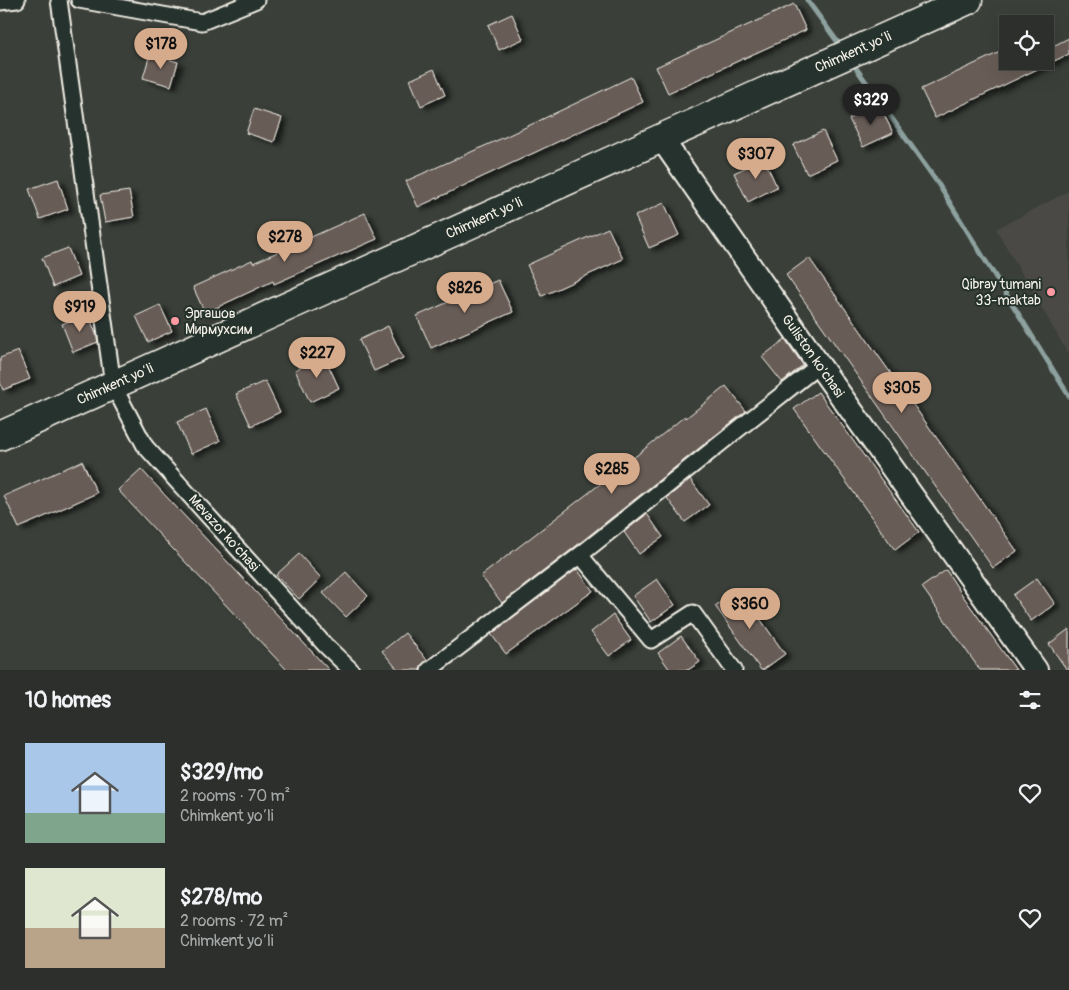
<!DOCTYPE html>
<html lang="en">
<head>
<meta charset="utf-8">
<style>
	body { margin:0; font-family:Pangolin,sans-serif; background:#383b37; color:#f1f3f6; height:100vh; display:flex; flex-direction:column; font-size:19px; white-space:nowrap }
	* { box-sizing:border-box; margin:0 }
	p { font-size:16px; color:#a6a9a9 }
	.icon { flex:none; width:28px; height:28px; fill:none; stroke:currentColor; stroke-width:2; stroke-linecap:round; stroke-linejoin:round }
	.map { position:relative; height:670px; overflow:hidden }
	.panel { display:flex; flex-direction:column; background:#2c2f2b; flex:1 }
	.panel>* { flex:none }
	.buttons { position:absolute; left:999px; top:15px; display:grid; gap:10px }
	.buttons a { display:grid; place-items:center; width:55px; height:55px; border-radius:0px; background:#2c2f2b; box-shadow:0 5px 20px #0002,0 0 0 1px #484a47; font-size:25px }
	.price { position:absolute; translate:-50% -42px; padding:0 11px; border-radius:18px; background:#d6ab8b; color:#111; font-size:16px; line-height:32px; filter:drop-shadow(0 1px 2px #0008) }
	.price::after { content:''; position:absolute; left:50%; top:30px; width:15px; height:11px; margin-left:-8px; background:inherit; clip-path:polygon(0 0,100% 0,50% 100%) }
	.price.on { background:#222; color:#fff }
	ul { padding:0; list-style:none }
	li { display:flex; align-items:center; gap:15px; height:125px; padding:0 25px }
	li span { display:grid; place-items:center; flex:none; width:140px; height:100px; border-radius:0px; color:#555 }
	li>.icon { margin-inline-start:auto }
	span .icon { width:60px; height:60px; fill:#fffc; stroke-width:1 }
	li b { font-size:21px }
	h2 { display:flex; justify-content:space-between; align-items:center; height:60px; padding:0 25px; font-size:21px }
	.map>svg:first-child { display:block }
</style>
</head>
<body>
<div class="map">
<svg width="1069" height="670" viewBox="0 0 1069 670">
	<defs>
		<filter id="shadow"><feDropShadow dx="5.5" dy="3" stdDeviation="2.5" flood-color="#0009"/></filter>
	</defs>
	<rect width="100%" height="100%" fill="#3a3f39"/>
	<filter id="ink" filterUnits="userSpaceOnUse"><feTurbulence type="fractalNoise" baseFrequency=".02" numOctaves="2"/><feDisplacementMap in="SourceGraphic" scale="10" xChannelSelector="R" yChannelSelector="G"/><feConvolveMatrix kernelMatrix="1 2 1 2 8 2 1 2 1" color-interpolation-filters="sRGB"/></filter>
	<g filter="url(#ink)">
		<path fill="#4b4a45" d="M1069 191V355L996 229Z"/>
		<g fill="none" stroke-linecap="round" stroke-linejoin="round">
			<g stroke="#8da19f" stroke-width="5">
				<path d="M807 0 842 48"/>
				<path d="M851 61 937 182 1069 396"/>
			</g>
		</g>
		<g fill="#675b56" stroke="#f4f1e8" filter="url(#shadow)">
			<path d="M794 4 806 30 668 93 656 67Z"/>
			<path d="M512 14 523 39 499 50 488 25Z"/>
			<path d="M1069 38V54L935 118 921 89 1002 51 1007 61H1045V50Z"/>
			<path d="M150 54 178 62 171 86 143 78Z"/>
			<path d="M434 69 445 95 421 106 410 80Z"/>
			<path d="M631 77 643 102 418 207 406 181 507 136Z"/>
			<path d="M879 104 893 133 863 147 849 119Z"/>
			<path d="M254 109 282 118 274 142 246 133Z"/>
			<path d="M823 131 837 160 807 174 793 145Z"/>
			<path d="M764 159 777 187 748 202 734 173Z"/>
			<path d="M58 179 68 209 40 219 29 189Z"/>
			<path d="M129 191 134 217 105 222 100 195Z"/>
			<path d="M664 203 679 235 649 248 635 216Z"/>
			<path d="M365 213 377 239 274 284 273 281 205 313 193 287 252 260 253 263Z"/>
			<path d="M608 228 623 259 542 296 527 265Z"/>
			<path d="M68 248 79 276 53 287 42 258Z"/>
			<path d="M809 258 1017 551 993 568 786 275Z"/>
			<path d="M498 280 513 312 431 348 417 316Z"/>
			<path d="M160 305 172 331 148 342 136 316Z"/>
			<path d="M88 313 96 334 98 342 73 352 62 324Z"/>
			<path d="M388 326 403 358 374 371 359 340Z"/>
			<path d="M785 339 803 365 782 382 762 357Z"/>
			<path d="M18 351 30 379 3 390 0 382V358Z"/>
			<path d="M324 356 339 388 310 402 295 370Z"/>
			<path d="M265 381 280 412 251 426 236 394Z"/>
			<path d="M726 386 746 411 571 550 502 603 481 576 626 464 685 416 686 418Z"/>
			<path d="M818 392 919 532 895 550 794 409Z"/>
			<path d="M206 409 220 441 191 454 177 422Z"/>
			<path d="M82 461 97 493 19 528 4 496Z"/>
			<path d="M141 469 163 493 329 670H287L156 531 118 490Z"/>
			<path d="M690 479 709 505 685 522 667 498Z"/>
			<path d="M647 514 663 537 639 554 624 532Z"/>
			<path d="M299 554 321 578 299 599 276 575Z"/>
			<path d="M577 569 593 591 506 654 491 634Z"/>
			<path d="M946 570 963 596 1016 670H980L954 633 922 587Z"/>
			<path d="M346 572 368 596 346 617 323 593Z"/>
			<path d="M1037 578 1055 604 1031 621 1013 595Z"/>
			<path d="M657 579 675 605 651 622 633 596Z"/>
			<path d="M739 589 785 654 763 670H761L715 606Z"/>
			<path d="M613 615 631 640 609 656 591 632Z"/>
			<path d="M1069 629V670H1067L1049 644Z"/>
			<path d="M405 633 427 660 421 666 420 670H398L382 651Z"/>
			<path d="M681 636 700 662 688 670H670L658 653Z"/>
		</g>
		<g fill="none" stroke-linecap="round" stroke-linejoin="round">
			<g stroke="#f4f1e8" stroke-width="19">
				<g id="street">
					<path d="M59 0 113 385 145 446 325 645 351 670"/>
					<path d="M79 0 202 22 256 0"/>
					<path d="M0 2 17 0"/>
					<path d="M580 555 651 640 693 613 734 670"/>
					<path d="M429 670 580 555 819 365"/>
				</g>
			</g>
			<g stroke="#f4f1e8" stroke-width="26">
				<path id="secondary" d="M661 138 819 365 1036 670"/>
			</g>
			<g stroke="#f4f1e8" stroke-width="31">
				<path id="highway" d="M0 436 968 0"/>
			</g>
			<use href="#street" stroke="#26332d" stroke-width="15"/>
			<use href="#secondary" stroke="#26332d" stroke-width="22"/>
			<use href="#highway" stroke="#26332d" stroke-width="28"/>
		</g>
	</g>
	<g fill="#ff9aa2" stroke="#26332d" stroke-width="2">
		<circle cx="1051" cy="292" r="5"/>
		<circle cx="175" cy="321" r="5"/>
	</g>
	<g text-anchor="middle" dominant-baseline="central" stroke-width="4" stroke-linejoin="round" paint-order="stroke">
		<g font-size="14" fill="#f4f1e8" stroke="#26332d">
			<text transform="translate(853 52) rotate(-24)">Chimkent yo‘li</text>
			<text transform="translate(484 218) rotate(-24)">Chimkent yo‘li</text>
			<text transform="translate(813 356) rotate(55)">Guliston ko'chasi</text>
			<text transform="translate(115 384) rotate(-24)">Chimkent yo‘li</text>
			<text transform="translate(224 533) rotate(48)">Mevazor ko'chasi</text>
		</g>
		<g font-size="14" fill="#f4f1e8" stroke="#26332d" text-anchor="end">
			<text x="1041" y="284">Qibray tumani<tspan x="1041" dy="16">33-maktab</tspan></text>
			<text x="185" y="313" text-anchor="start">Эргашов<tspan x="185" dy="16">Мирмухсим</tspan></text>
		</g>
	</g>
</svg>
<div class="buttons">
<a><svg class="icon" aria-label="locate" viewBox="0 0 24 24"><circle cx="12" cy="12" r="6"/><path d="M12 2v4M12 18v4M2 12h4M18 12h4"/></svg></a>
</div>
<b class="price" style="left:161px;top:70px">$178</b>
<b class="price on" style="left:871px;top:126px">$329</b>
<b class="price" style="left:756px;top:180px">$307</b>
<b class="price" style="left:285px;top:263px">$278</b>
<b class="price" style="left:465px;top:314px">$826</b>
<b class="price" style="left:80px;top:333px">$919</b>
<b class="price" style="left:317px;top:379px">$227</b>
<b class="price" style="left:902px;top:414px">$305</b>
<b class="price" style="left:612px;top:495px">$285</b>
<b class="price" style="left:750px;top:630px">$360</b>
</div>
<section class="panel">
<h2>10 homes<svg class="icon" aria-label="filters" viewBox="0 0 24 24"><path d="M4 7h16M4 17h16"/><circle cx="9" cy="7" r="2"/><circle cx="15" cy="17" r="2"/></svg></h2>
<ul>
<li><span style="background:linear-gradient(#a9c7e8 70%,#7fa58c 0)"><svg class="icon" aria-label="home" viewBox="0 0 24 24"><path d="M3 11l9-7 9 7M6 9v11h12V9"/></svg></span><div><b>$329/mo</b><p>2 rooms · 70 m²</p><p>Chimkent yo‘li</p></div><svg class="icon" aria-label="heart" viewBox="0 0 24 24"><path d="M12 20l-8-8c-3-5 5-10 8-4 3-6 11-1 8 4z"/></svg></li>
<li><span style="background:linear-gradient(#dfe7d0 60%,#b9a48a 0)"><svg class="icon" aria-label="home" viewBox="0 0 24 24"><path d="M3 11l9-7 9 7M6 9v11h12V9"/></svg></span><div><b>$278/mo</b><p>2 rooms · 72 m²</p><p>Chimkent yo‘li</p></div><svg class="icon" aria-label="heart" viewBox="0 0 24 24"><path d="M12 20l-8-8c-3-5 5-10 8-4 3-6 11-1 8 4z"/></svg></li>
</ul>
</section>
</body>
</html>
